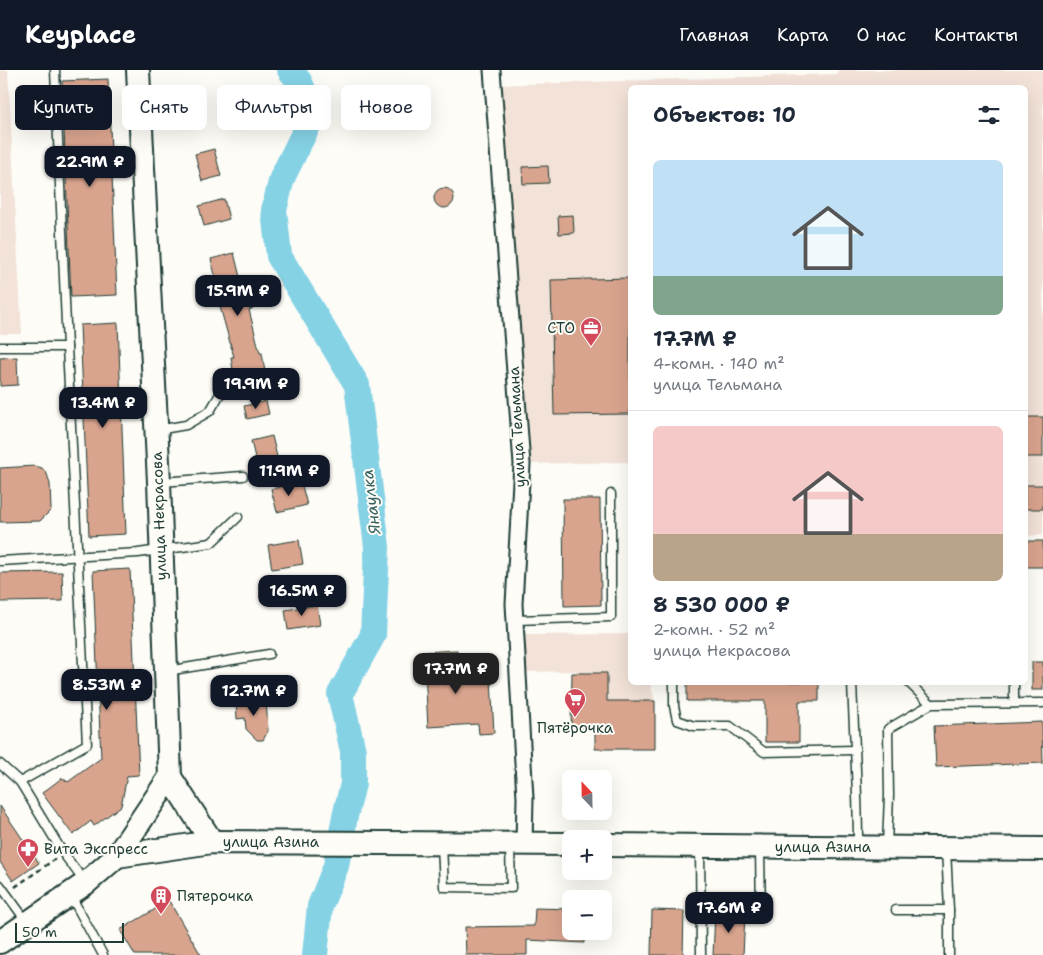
<!DOCTYPE html>
<html lang="ru">
<head>
<meta charset="utf-8">
<style>
	body { margin:0; font-family:"Shantell Sans",sans-serif; background:#f2f2f3; color:#1f2937; height:100vh; display:flex; flex-direction:column; font-size:19px; white-space:nowrap }
	* { box-sizing:border-box; margin:0 }
	p { font-size:16px; color:#747a83 }
	.icon { flex:none; width:28px; height:28px; fill:none; stroke:currentColor; stroke-width:2; stroke-linecap:round; stroke-linejoin:round }
	.map { position:relative; flex:1; overflow:hidden }
	.drawer { position:absolute; left:628px; top:15px; width:400px; height:600px; display:flex; flex-direction:column; background:#fff; border-radius:8px; box-shadow:0 5px 20px #0002 }
	.drawer>* { flex:none }
	.top-card { position:absolute; left:15px; top:15px; width:475px; height:45px; display:flex; gap:10px }
	.needle { width:32px; rotate:338deg }
	.tools { position:absolute; left:562px; top:700px; display:grid; gap:10px }
	.tools a { display:grid; place-items:center; width:50px; height:50px; border-radius:8px; background:#fff; box-shadow:0 5px 20px #0002; font-size:25px }
	.scale { position:absolute; left:15px; bottom:12px; width:109px; box-sizing:border-box; padding-left:5px; border:2px solid #1f3d34; border-top:0; font-size:14px; line-height:18px; white-space:nowrap; color:#1f3d34; -webkit-text-stroke:4px #fdfcf7; paint-order:stroke }
	.price { position:absolute; translate:-50% -42px; padding:0 11px; border-radius:10px; background:#111827; color:#fff; font-size:16px; line-height:32px; filter:drop-shadow(0 1px 2px #0008) }
	.price::after { content:''; position:absolute; left:50%; top:30px; width:15px; height:11px; margin-left:-8px; background:inherit; clip-path:polygon(0 0,100% 0,50% 100%) }
	.price.current { background:#222; color:#fff }
	ul { padding:0; list-style:none }
	li { display:grid; align-content:center; gap:10px; height:265px; padding:0 25px }
	li+li { border-top:1px solid #e0e1e3 }
	li span { display:grid; place-items:center; height:155px; border-radius:8px; color:#555 }
	li>.icon { margin-inline-start:auto }
	span .icon { width:90px; height:90px; fill:#fffc; stroke-width:1 }
	li b { font-size:21px }
	h2 { display:flex; justify-content:space-between; align-items:center; height:60px; padding:0 25px; font-size:21px }
	.pill { padding:0 18px; border-radius:8px; background:#fff; box-shadow:0 5px 20px #0002; font-size:18px; line-height:45px }
	.pill.current { background:#111827; color:#fff }
	header { display:flex; align-items:center; gap:30px; box-sizing:border-box; height:70px; padding:0 25px; background:#111827; color:#fff }
	header strong { font-size:24px }
	nav { display:flex; gap:28px; margin-inline-start:auto; font-size:18px }
	.map>svg:first-child { display:block }
</style>
</head>
<body>
<header>
<strong>Keyplace</strong>
<nav><a>Главная</a><a>Карта</a><a>О нас</a><a>Контакты</a></nav>
</header>
<div class="map">
<svg width="1043" height="885" viewBox="0 0 1043 885">
	<rect width="100%" height="100%" fill="#fdfcf7"/>
	<filter id="ink" filterUnits="userSpaceOnUse"><feTurbulence type="fractalNoise" baseFrequency=".02" numOctaves="2"/><feDisplacementMap in="SourceGraphic" scale="10" xChannelSelector="R" yChannelSelector="G"/><feConvolveMatrix kernelMatrix="1 2 1 2 8 2 1 2 1" color-interpolation-filters="sRGB"/></filter>
	<g filter="url(#ink)">
		<g fill="#f2e2d8">
			<path d="M0 0H8L22 264H0Z"/>
			<path d="M838 0H1043V465L1025 466V18H630V392L522 394 494 15 837 4Z"/>
			<path d="M630 564V612L650 613 655 631H595L576 601 526 602 525 565Z"/>
		</g>
		<g fill="none" stroke-linecap="round" stroke-linejoin="round">
			<path stroke="#85d2e5" stroke-width="26" d="M290 0 299 11 314 43 282 108 274 140 279 186 357 315 377 477 373 565 340 624 353 681V714L345 746 336 796 320 836 315 885"/>
		</g>
		<g fill="#d9a48e" stroke="#1f3d34">
			<path d="M108 9 117 225 71 227 62 11Z"/>
			<path d="M214 79 221 106 202 111 195 84Z"/>
			<path d="M548 96 549 113 523 114 522 97Z"/>
			<circle cx="444" cy="128" r="10"/>
			<path d="M224 129 229 149 204 156 199 136Z"/>
			<path d="M573 145 574 163 559 164 558 146Z"/>
			<path d="M234 183 243 219 248 218 253 238 249 240 260 283H262L265 302 234 307 231 287H234L217 226 220 225 211 189Z"/>
			<path d="M630 208V344L554 345 551 210Z"/>
			<path d="M118 253 126 464 89 466 80 255Z"/>
			<path d="M17 287 18 315 0 316V288Z"/>
			<path d="M266 331 269 344 247 349 244 336Z"/>
			<rect x="1025" y="347" width="18" height="40"/>
			<path d="M272 366 278 391 257 396 251 371Z"/>
			<path d="M35 396 42 398 47 404 50 414 51 440 40 451 0 452V398Z"/>
			<path d="M301 412 307 435 277 442 271 419Z"/>
			<rect x="1025" y="415" width="18" height="24"/>
			<path d="M563 429H600L601 535 564 536Z"/>
			<path d="M299 470 303 494 272 499 268 475Z"/>
			<rect x="1025" y="471" width="18" height="26"/>
			<path d="M130 499 139 705 127 706 121 736 94 756 91 751 73 765 42 723 62 708 68 712 101 688 93 501Z"/>
			<path d="M62 502 63 531 0 532V503Z"/>
			<path d="M317 535 320 555 288 560 285 540Z"/>
			<path d="M457 580 458 612 491 610 494 663 479 664 478 654 428 657 424 582Z"/>
			<rect x="1032" y="592" width="11" height="28"/>
			<path d="M572 603H607V631H655V679H595V658H571Z"/>
			<path d="M687 612H819V631H799V672H765V631H687Z"/>
			<path d="M266 629 268 661 263 670H257L246 659 245 648 237 649 236 631Z"/>
			<path d="M1042 652 1043 693 936 697 934 656Z"/>
			<path d="M0 736 39 793 13 811 0 792Z"/>
			<path d="M169 831 201 885H135L120 860Z"/>
			<path d="M535 838 571 839V861H585L584 873 527 870V885H466L465 857 534 856Z"/>
			<path d="M652 840 684 841 683 885H651Z"/>
			<path d="M715 843 745 845 743 885H713Z"/>
		</g>
		<g fill="none" stroke-linecap="round" stroke-linejoin="round">
			<g stroke="#1f3d34" stroke-width="11">
				<g id="lane">
					<path d="M0 277H67"/>
					<path d="M157 360 186 355 210 341 223 319"/>
					<path d="M161 412 243 406"/>
					<path d="M0 491 138 483 211 473 238 447"/>
					<path d="M516 550 611 547V424"/>
					<path d="M167 601 269 584"/>
					<path d="M674 612V636L677 650 694 656H730L764 682 854 680"/>
					<path d="M852 612C854 667 858 720 858 774"/>
					<path d="M908 612 931 634"/>
					<path d="M1014 612V633"/>
					<path d="M0 694 20 712 63 783 84 811"/>
					<path d="M20 712 87 674 67 277 55 0"/>
					<path d="M442 775 444 817 511 818 510 777"/>
					<path d="M887 775 889 725 888 659 931 634 1043 633"/>
					<path d="M700 777 701 885"/>
					<path d="M760 779 761 846"/>
					<path d="M0 815 27 852"/>
					<path d="M71 826 103 885"/>
					<path d="M896 840H949L946 779"/>
					<path d="M949 840V885"/>
				</g>
			</g>
			<g stroke="#1f3d34" stroke-width="19">
				<path id="street" d="M492 0 522 394 514 534 525 728 524 774"/>
			</g>
			<g stroke="#1f3d34" stroke-width="26">
				<g id="secondary">
					<path d="M170 707 212 772"/>
					<path d="M604 775 1043 779"/>
					<path d="M117 786 170 707 159 412 138 0"/>
					<path d="M0 872 86 813 117 786 212 772 571 774"/>
				</g>
			</g>
			<path stroke="#1f3d34" stroke-width="2.5" stroke-dasharray="5 4" stroke-linecap="butt" d="M15 817 55 789"/>
			<use href="#lane" stroke="#fdfcf7" stroke-width="8"/>
			<use href="#street" stroke="#fdfcf7" stroke-width="15"/>
			<use href="#secondary" stroke="#fdfcf7" stroke-width="22"/>
		</g>
	</g>
	<defs>
		<g id="office-pin" transform="scale(1.125)"><path d="M0 17L-7.5 6A9.5 9.5 0 1 1 7.5 6Z" fill="#d1495b" stroke="#fdfcf7"/><path d="M-6-3h4V-5.5h4V-3h4V5H-6ZM-1-4.5V-3h2v-1.5ZM-6 0V1H6V0Z" fill="#fff"/></g>
		<g id="supermarket-pin" transform="scale(1.125)"><path d="M0 17L-7.5 6A9.5 9.5 0 1 1 7.5 6Z" fill="#d1495b" stroke="#fdfcf7"/><path d="M-6-5.5h2.5l.6 2H6L4.5 2H-2.5L-4.4-4H-6ZM-1.5 3.2a1.3 1.3 0 1 0 .1 0ZM3 3.2a1.3 1.3 0 1 0 .1 0Z" fill="#fff"/></g>
		<g id="pharmacy-pin" transform="scale(1.125)"><path d="M0 17L-7.5 6A9.5 9.5 0 1 1 7.5 6Z" fill="#d1495b" stroke="#fdfcf7"/><path d="M-2-6h4v4h4v4h-4v4h-4v-4h-4v-4h4Z" fill="#fff"/></g>
		<g id="building-pin" transform="scale(1.125)"><path d="M0 17L-7.5 6A9.5 9.5 0 1 1 7.5 6Z" fill="#d1495b" stroke="#fdfcf7"/><path d="M-4-6H4V6H1V3H-1V6H-4ZM-2.5-4.3h1.7v1.8h-1.7ZM.8-4.3h1.7v1.8H.8ZM-2.5-1h1.7V.8h-1.7ZM.8-1h1.7V.8H.8Z" fill="#fff"/></g>
	</defs>
	<g fill-rule="evenodd">
		<use href="#office-pin" x="591" y="258"/>
		<use href="#supermarket-pin" x="575" y="629"/>
		<use href="#pharmacy-pin" x="28" y="779"/>
		<use href="#building-pin" x="161" y="826"/>
	</g>
	<g text-anchor="middle" dominant-baseline="central" stroke-width="4" stroke-linejoin="round" paint-order="stroke">
		<g font-size="15" fill="#1f3d34" stroke="#fdfcf7" text-anchor="start">
			<text x="575" y="258" text-anchor="end">СТО</text>
			<text x="575" y="658" text-anchor="middle">Пятёрочка</text>
			<text x="44" y="779">Вита Экспресс</text>
			<text x="177" y="826">Пятерочка</text>
		</g>
		<g font-size="15" fill="#1f3d34" stroke="#fdfcf7">
			<text transform="translate(517 357) rotate(-93)">улица Тельмана</text>
			<text transform="translate(159 446) rotate(-92)">улица Некрасова</text>
			<text x="271" y="772">улица Азина</text>
			<text x="823" y="777">улица Азина</text>
		</g>
		<g font-size="16" font-style="italic" fill="#386260" stroke="#fdfcf7">
			<text transform="translate(371 432) rotate(-97)">Янаулка</text>
		</g>
	</g>
</svg>
<div class="tools">
<a><svg class="needle" viewBox="-14 -14 28 28"><path d="M0-13l5 13h-10z" fill="#e53935"/><path d="M0 13l5-13h-10z" fill="#747a83"/></svg></a>
<a>+</a>
<a>−</a>
</div>
<div class="scale">50 m</div>
<b class="price" style="left:90px;top:118px">22.9M ₽</b>
<b class="price" style="left:238px;top:247px">15.9M ₽</b>
<b class="price" style="left:256px;top:340px">19.9M ₽</b>
<b class="price" style="left:103px;top:359px">13.4M ₽</b>
<b class="price" style="left:289px;top:427px">11.9M ₽</b>
<b class="price" style="left:302px;top:547px">16.5M ₽</b>
<b class="price current" style="left:456px;top:625px">17.7M ₽</b>
<b class="price" style="left:107px;top:641px">8.53M ₽</b>
<b class="price" style="left:254px;top:647px">12.7M ₽</b>
<b class="price" style="left:729px;top:864px">17.6M ₽</b>
<div class="top-card">
<a class="pill current">Купить</a>
<a class="pill">Снять</a>
<a class="pill">Фильтры</a>
<a class="pill">Новое</a>
</div>
<section class="drawer">
<h2>Объектов: 10<svg class="icon" aria-label="filters" viewBox="0 0 24 24"><path d="M4 7h16M4 17h16"/><circle cx="9" cy="7" r="2"/><circle cx="15" cy="17" r="2"/></svg></h2>
<ul>
<li><span style="background:linear-gradient(#bfe0f5 75%,#7fa58c 0)"><svg class="icon" aria-label="home" viewBox="0 0 24 24"><path d="M3 11l9-7 9 7M6 9v11h12V9"/></svg></span><div><b>17.7M ₽</b><p>4-комн. · 140 m²</p><p>улица Тельмана</p></div></li>
<li><span style="background:linear-gradient(#f6c9c9 70%,#b9a48a 0)"><svg class="icon" aria-label="home" viewBox="0 0 24 24"><path d="M3 11l9-7 9 7M6 9v11h12V9"/></svg></span><div><b>8 530 000 ₽</b><p>2-комн. · 52 m²</p><p>улица Некрасова</p></div></li>
</ul>
</section>
</div>
</body>
</html>
